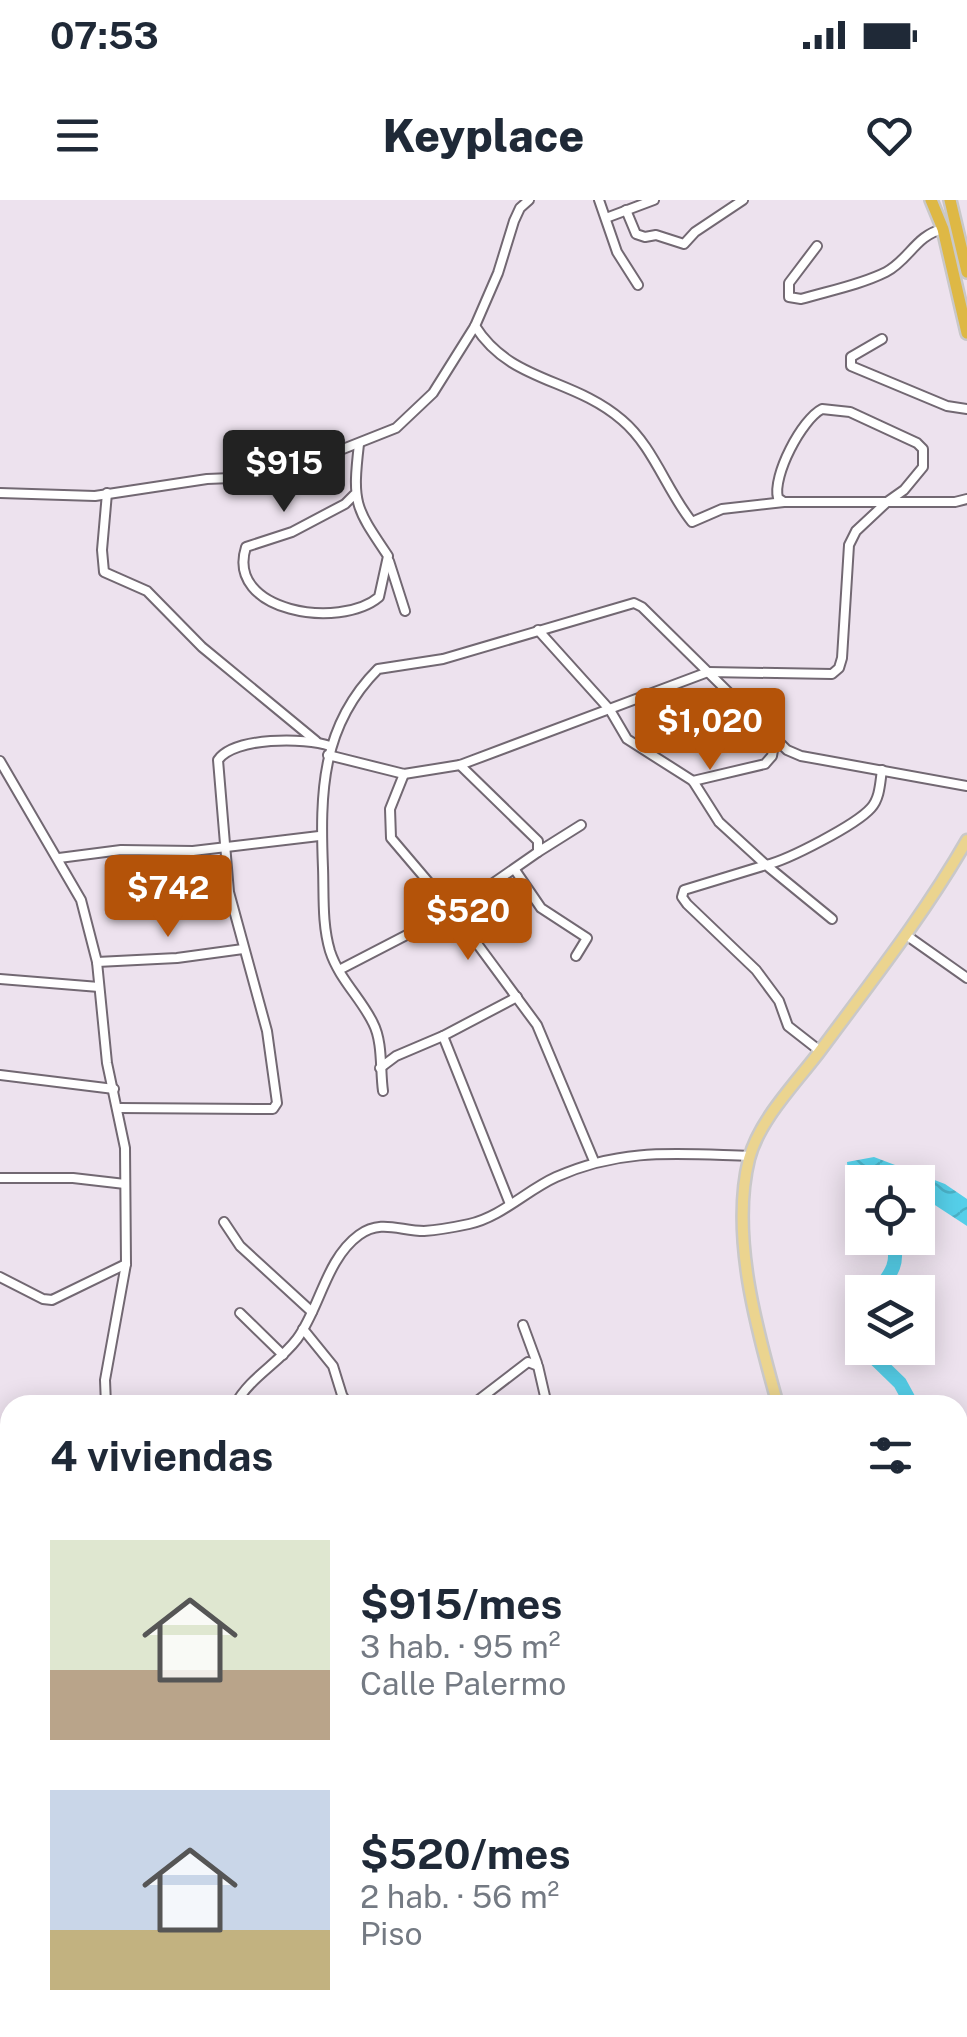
<!DOCTYPE html>
<html lang="es">
<head>
<meta charset="utf-8">
<style>
	body { margin:0; font-family:"Public Sans",sans-serif; background:#f6f6f7; color:#1f2937; height:100vh; display:flex; flex-direction:column; font-size:38px; white-space:nowrap }
	* { box-sizing:border-box; margin:0 }
	p { font-size:32px; color:#747a83 }
	.icon { flex:none; width:55px; height:55px; fill:none; stroke:currentColor; stroke-width:2; stroke-linecap:round; stroke-linejoin:round }
	.map { position:relative; flex:1; overflow:hidden }
	.details { position:absolute; left:0px; top:1195px; width:968px; height:642px; display:flex; flex-direction:column; background:#fff; border-radius:30px 30px 0 0; box-shadow:0 5px 25px #0003 }
	.details>* { flex:none }
	.buttons { position:absolute; left:845px; top:965px; display:grid; gap:20px }
	.buttons a { display:grid; place-items:center; width:90px; height:90px; border-radius:0px; background:#fff; box-shadow:0 5px 25px #0003; font-size:50px }
	.price { position:absolute; translate:-50% -85px; padding:0 22px; border-radius:10px; background:#b45309; color:#fff; font-size:32px; line-height:65px; filter:drop-shadow(0 2px 5px #0008) }
	.price::after { content:''; position:absolute; left:50%; top:60px; width:30px; height:22px; margin-left:-15px; background:inherit; clip-path:polygon(0 0,100% 0,50% 100%) }
	.price.on { background:#222; color:#fff }
	ul { padding:0; list-style:none }
	li { display:flex; align-items:center; gap:30px; height:250px; padding:0 50px }
	li span { display:grid; place-items:center; flex:none; width:280px; height:200px; border-radius:0px; color:#555 }
	li>.icon { margin-inline-start:auto }
	span .icon { width:120px; height:120px; fill:#fffc; stroke-width:1 }
	li b { font-size:42px }
	h2 { display:flex; justify-content:space-between; align-items:center; height:120px; padding:0 50px; font-size:42px }
	.status { display:flex; justify-content:space-between; align-items:center; height:70px; padding:0 50px; background:#fff; direction:ltr }
	.status svg { height:28px; fill:currentColor }
	header { display:flex; justify-content:space-between; align-items:center; height:130px; padding:0 50px; background:#fff; font-size:45px; font-weight:800 }
	.map>svg:first-child { display:block }
</style>
</head>
<body>
<div class="status"><b>07:53</b><svg viewBox="0 0 49 12"><path d="M0 12V9h3v3zM5 12V6h3v6zM10 12V3h3v9zM15 12V0h3v12zM26 1h20v11H26zM47 4h2v5h-2z"/></svg></div>
<header><svg class="icon" aria-label="menu" viewBox="0 0 24 24"><path d="M4 6h16M4 12h16M4 18h16"/></svg>Keyplace<svg class="icon" aria-label="heart" viewBox="0 0 24 24"><path d="M12 20l-8-8c-3-5 5-10 8-4 3-6 11-1 8 4z"/></svg></header>
<div class="map">
<svg width="967" height="1837" viewBox="0 0 967 1837">
	<defs>
		<pattern id="water-waves" width="16" height="10" patternUnits="userSpaceOnUse" patternTransform="scale(2.5)"><rect width="16" height="10" fill="#55cfe9"/><path d="M0 5q4-4 8 0t8 0" fill="none" stroke="#4ab1c7"/></pattern>
	</defs>
	<rect width="100%" height="100%" fill="#ede2ee"/>
	<path fill="url(#water-waves)" d="M874 957 945 984 967 999V1026L918 994V982H862V1006L850 995 847 962Z"/>
	<g fill="none" stroke-linecap="round" stroke-linejoin="round">
		<g stroke="#55cfe9" stroke-width="14">
			<path d="M876 1092C891 1075 902 1060 890 1038"/>
			<path d="M862 1108 855 1130 862 1144"/>
			<path d="M864 1148 900 1183 912 1205"/>
			<path d="M33 1837 37 1828"/>
		</g>
		<g stroke="#726872" stroke-width="12">
			<g id="minor">
				<path d="M599 0 617 52 638 85"/>
				<path d="M626 10 636 34 645 37 656 35 684 44 695 32 743 0"/>
				<path d="M606 18 654 0"/>
				<path d="M817 46 789 83V97L801 99C828 91 860 85 886 72 909 60 916 35 943 29"/>
				<path d="M475 126C511 183 572 177 622 220 653 246 667 291 692 322L722 309 784 302"/>
				<path d="M882 139 851 157V166L947 206 967 209"/>
				<path d="M822 209 850 212 917 243 923 249V267L904 290 887 302H784L778 298C772 276 802 219 822 209Z"/>
				<path d="M0 293 95 296 207 279 256 277 305 264 396 228 433 193 475 126 498 73 514 21 520 8 529 0"/>
				<path d="M107 293 102 350 104 372 147 391 202 447 316 541"/>
				<path d="M354 295 345 304 292 332 246 347C225 412 340 430 379 397L388 356C355 307 352 304 359 244"/>
				<path d="M389 361 405 411"/>
				<path d="M538 430 610 510 627 539 693 581 719 622 766 665C788 660 856 625 871 608 880 598 880 583 882 570"/>
				<path d="M328 555 404 574 460 565 708 472 832 474 839 468 842 458 849 345 856 331 887 302H955L967 299"/>
				<path d="M0 561 81 700 97 762 107 863 125 948 126 1064 105 1180 106 1205"/>
				<path d="M404 574 390 609 391 638 453 711 537 825 594 961"/>
				<path d="M693 581 765 564 772 556 775 539"/>
				<path d="M538 652 581 625"/>
				<path d="M59 658 121 650 193 651 319 636"/>
				<path d="M515 670 541 708 587 738 576 756"/>
				<path d="M906 735 967 778"/>
				<path d="M97 762 177 758 243 749"/>
				<path d="M339 770 453 711 538 652V641L460 565"/>
				<path d="M0 779 99 787"/>
				<path d="M820 851 788 826 779 801 756 770 687 704 682 697 684 690 766 665 832 719"/>
				<path d="M380 868 396 856 443 836"/>
				<path d="M0 875 114 889"/>
				<path d="M383 891C380 870 383 842 373 823 361 798 339 779 330 751 322 724 324 696 323 668 320 593 321 526 378 469L443 459 634 403 642 407 787 550 801 556 967 586"/>
				<path d="M119 908 273 909 277 903 267 831 229 692 218 560C234 537 305 537 330 546"/>
				<path d="M0 978H73L125 984"/>
				<path d="M510 1004 443 836 517 797"/>
				<path d="M224 1022 240 1046 312 1112"/>
				<path d="M0 1077 43 1099 52 1100 126 1064"/>
				<path d="M240 1113 283 1155"/>
				<path d="M523 1125 537 1163"/>
				<path d="M303 1129 333 1166 342 1195 348 1205"/>
				<path d="M235 1205C250 1177 278 1164 297 1139 320 1108 326 1059 359 1035 381 1019 400 1031 424 1031 439 1030 455 1027 469 1024 501 1017 527 990 556 977 623 947 679 954 750 956"/>
				<path d="M472 1205 528 1162 538 1166 547 1205"/>
				<path d="M0 1389 10 1383"/>
				<path d="M0 1445 10 1441"/>
				<path d="M0 1495 10 1508"/>
				<path d="M958 1623 967 1619"/>
				<path d="M958 1763 967 1762"/>
				<path d="M452 1828 459 1837"/>
				<path d="M535 1828 550 1837"/>
				<path d="M626 1828 644 1837"/>
				<path d="M776 1828 779 1837"/>
				<path d="M945 1830 967 1828"/>
				<path d="M876 1837 886 1828"/>
			</g>
		</g>
		<g stroke="#c9c8c9" stroke-width="15">
			<g id="major">
				<path d="M778 1205C757 1131 730 1035 749 959 759 920 796 883 820 851 871 782 924 715 967 640"/>
				<path d="M945 1828 947 1837"/>
			</g>
		</g>
		<g stroke="#c9c8c9" stroke-width="16">
			<g id="highway">
				<path d="M931 0 943 29 967 133"/>
				<path d="M950 0 967 72"/>
			</g>
		</g>
		<use href="#minor" stroke="#fff" stroke-width="8"/>
		<use href="#major" stroke="#ebd48f" stroke-width="10"/>
		<use href="#highway" stroke="#deb845" stroke-width="11"/>
	</g>
</svg>
<div class="buttons">
<a><svg class="icon" aria-label="locate" viewBox="0 0 24 24"><circle cx="12" cy="12" r="6"/><path d="M12 2v4M12 18v4M2 12h4M18 12h4"/></svg></a>
<a><svg class="icon" aria-label="layers" viewBox="0 0 24 24"><path d="M12 4l9 5-9 5-9-5zM3 14l9 5 9-5"/></svg></a>
</div>
<b class="price on" style="left:284px;top:315px">$915</b>
<b class="price" style="left:710px;top:573px">$1,020</b>
<b class="price" style="left:168px;top:740px">$742</b>
<b class="price" style="left:468px;top:763px">$520</b>
<section class="details">
<h2>4 viviendas<svg class="icon" aria-label="filters" viewBox="0 0 24 24"><path d="M4 7h16M4 17h16"/><circle cx="9" cy="7" r="2"/><circle cx="15" cy="17" r="2"/></svg></h2>
<ul>
<li><span style="background:linear-gradient(#dfe7d0 65%,#b9a48a 0)"><svg class="icon" aria-label="home" viewBox="0 0 24 24"><path d="M3 11l9-7 9 7M6 9v11h12V9"/></svg></span><div><b>$915/mes</b><p>3 hab. · 95 m²</p><p>Calle Palermo</p></div></li>
<li><span style="background:linear-gradient(#c9d6e8 70%,#c2b280 0)"><svg class="icon" aria-label="home" viewBox="0 0 24 24"><path d="M3 11l9-7 9 7M6 9v11h12V9"/></svg></span><div><b>$520/mes</b><p>2 hab. · 56 m²</p><p>Piso</p></div></li>
</ul>
</section>
</div>
</body>
</html>
